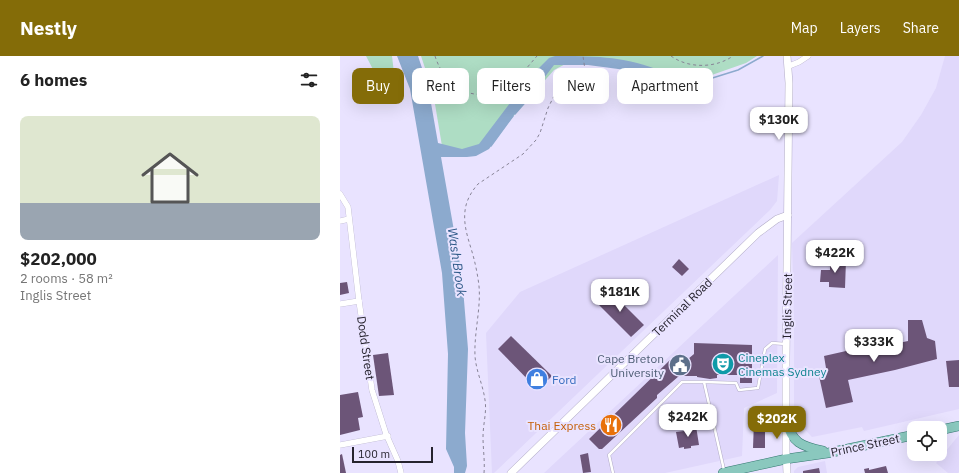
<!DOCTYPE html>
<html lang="en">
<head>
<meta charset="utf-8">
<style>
	body { margin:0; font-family:"IBM Plex Sans",sans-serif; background:#f2f2f2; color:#222; height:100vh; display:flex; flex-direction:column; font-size:15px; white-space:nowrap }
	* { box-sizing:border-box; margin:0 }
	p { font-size:13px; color:#767676 }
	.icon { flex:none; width:22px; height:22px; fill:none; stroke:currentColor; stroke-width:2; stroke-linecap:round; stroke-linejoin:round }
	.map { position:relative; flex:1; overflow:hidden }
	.panel { display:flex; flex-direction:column; background:#fff; width:340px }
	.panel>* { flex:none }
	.banner { position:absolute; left:12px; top:12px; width:380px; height:36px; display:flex; gap:8px }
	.controls { position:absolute; left:567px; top:365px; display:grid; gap:8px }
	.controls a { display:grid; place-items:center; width:40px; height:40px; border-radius:8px; background:#fff; box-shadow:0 4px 16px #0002; font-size:20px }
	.scale { position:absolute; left:12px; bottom:10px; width:81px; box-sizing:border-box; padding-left:4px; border:2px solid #26232e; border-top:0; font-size:11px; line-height:14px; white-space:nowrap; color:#26232e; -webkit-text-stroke:3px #e9e3ff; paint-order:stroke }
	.price { position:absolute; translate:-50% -34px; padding:0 9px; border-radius:8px; background:#fff; color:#222; font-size:13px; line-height:26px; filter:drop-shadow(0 1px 2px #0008) }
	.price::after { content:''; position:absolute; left:50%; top:24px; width:12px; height:9px; margin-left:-6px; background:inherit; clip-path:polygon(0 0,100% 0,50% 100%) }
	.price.on { background:#846c08; color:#fff }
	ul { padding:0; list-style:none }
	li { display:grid; align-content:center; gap:8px; height:212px; padding:0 20px }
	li+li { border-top:1px solid #e0e0e0 }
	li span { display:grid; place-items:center; height:124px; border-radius:8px; color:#555 }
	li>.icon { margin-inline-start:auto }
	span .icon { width:72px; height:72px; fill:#fffc; stroke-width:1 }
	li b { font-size:17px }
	h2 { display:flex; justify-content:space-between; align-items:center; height:48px; padding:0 20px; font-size:17px }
	.pill { padding:0 14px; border-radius:8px; background:#fff; box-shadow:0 4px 16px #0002; font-size:14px; line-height:36px }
	.pill.on { background:#846c08; color:#fff }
	header { display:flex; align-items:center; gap:24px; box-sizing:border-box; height:56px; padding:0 20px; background:#846c08; color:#fff }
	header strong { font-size:19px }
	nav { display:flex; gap:22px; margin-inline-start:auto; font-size:14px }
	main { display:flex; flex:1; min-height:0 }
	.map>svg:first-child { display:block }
</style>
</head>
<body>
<header>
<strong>Nestly</strong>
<nav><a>Map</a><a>Layers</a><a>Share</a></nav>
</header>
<main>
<section class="panel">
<h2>6 homes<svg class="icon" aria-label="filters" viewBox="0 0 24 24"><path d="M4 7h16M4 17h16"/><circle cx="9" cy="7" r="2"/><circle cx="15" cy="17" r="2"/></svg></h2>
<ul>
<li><span style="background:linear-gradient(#dfe7d0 70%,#9aa5b1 0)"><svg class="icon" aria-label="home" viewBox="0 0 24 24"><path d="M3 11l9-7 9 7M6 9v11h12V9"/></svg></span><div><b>$202,000</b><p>2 rooms · 58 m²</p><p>Inglis Street</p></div></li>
</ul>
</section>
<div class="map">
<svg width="619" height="417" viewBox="0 0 619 417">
	<rect width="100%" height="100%" fill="#e9e3ff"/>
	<g fill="#e0d8fb">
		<path d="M605 0H619V353L524 375 522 371 472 381 454 362V262L452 187 562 86 581 59 596 32Z"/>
		<path d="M439 119 437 145 430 154 154 417H152L146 277 180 236Z"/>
		<path d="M438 199 437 337 404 352 402 400 325 417H204Z"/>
		<path d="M619 379V416L618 417H608L596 407Z"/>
		<path d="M485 405 487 417H454V415L458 411Z"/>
	</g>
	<g fill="#aeddc4">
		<path d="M26 0H52L54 17 39 25Z"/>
		<path d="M81 0H417L406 7 366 21 247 3H235L214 14 148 89 125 95 102 90 93 36Z"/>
	</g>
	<path fill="#8caace" d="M57 0H78L88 30 98 87 122 93 139 88 189 22 209 2 215 0C251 0 282 0 316 13L301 16 248 9H214L188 43 174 59 149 93 136 100 127 101H101L122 220 128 293 125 377 127 410 125 417H114V411L106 393 108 298 102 217 70 33Z"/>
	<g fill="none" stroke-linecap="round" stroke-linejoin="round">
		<g stroke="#8caace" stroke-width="1.5">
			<path d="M307 15 366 24 398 14 423 0"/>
			<path d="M175 58 189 42"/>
			<path d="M151 90 173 60"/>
		</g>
	</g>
	<g fill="#6c5578">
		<path d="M339 203 349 213 342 220 332 211Z"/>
		<path d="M490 204H506L505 232 489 231V226H480L481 214H490Z"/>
		<path d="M7 226 9 237 0 239V227Z"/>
		<path d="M268 233 304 269 291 281 255 245Z"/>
		<path d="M568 264H582L587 282 595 285 597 303 555 314 508 324 513 346 486 352 479 320 487 318 484 300 515 293 516 296 568 285Z"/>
		<path d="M171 280 212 320 198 334 158 293Z"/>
		<path d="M354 287 412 289V327H400V319H377V322L370 323 357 321V320H339L317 339V342L262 393H259L249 383 331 303H348L354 298Z"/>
		<path d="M48 297 54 339 39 340 33 299Z"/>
		<path d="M619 304V331H609L606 305Z"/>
		<path d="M18 336 23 361 18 362 20 374 0 379V339Z"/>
		<path d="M414 365 425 366V392H413Z"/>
		<path d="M356 370 359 389 351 390V392L344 393V391L339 392 336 376 344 375V372Z"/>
		<path d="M248 397 251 416 243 417 240 399Z"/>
		<path d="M2 398 6 417H0V399Z"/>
		<path d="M546 410 548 417H525L524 413 529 412V414Z"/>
		<path d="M479 412 480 417H463V415Z"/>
	</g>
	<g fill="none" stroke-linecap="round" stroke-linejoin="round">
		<g stroke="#b3adc8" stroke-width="3.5">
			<g id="service">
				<path d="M364 326 396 327 399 334 418 332 425 293 432 287 446 288"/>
				<path d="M273 417 269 399 342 326H364L384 414"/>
			</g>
		</g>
		<g stroke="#b3adc8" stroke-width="6">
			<g id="minor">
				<path d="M449 10 459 6 468 0"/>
				<path d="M0 138 8 151 19 245 32 334 46 378 58 405 61 417"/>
				<path d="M0 165 9 163"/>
				<path d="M0 248 19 245"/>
				<path d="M0 389 48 380"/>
			</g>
		</g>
		<g stroke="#b3adc8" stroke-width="8">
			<g id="tertiary">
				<path d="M171 417 418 177 437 163 448 159"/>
				<path d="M447 417 446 395V302L449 27 447 0"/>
			</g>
		</g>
		<g stroke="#347770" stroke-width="10">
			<g id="primary">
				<path d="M446 364C452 387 461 390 483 395"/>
				<path d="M600 374 619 370"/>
				<path d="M383 417 446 403 488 397 574 379"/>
			</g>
		</g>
		<g stroke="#888497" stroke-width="1" stroke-dasharray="3 3" stroke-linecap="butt">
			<path d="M95 0C106 35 140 51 171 27 181 20 189 9 197 0"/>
			<path d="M331 0C349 13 376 12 393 0"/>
			<path d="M144 417C145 405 143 393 143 381 143 368 147 356 145 344 143 329 136 315 135 300 134 276 141 253 139 230 138 221 136 211 134 203 130 187 123 172 125 155 126 145 131 136 138 128L183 98 196 84 200 77 208 52 215 38 225 26 245 14 243 0"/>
		</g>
		<use href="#service" stroke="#fff" stroke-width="2.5"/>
		<use href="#minor" stroke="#fff" stroke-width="5.5"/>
		<use href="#tertiary" stroke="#fff" stroke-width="7"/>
		<use href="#primary" stroke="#8ac8be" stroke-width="9"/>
	</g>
	<defs>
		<g id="theatre-disc" transform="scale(1.15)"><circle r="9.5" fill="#0f9aa8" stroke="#e9e3ff"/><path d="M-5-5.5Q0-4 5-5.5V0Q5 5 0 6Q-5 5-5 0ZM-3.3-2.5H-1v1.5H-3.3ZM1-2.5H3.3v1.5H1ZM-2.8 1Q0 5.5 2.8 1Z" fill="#fff"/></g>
		<g id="civic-disc" transform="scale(1.15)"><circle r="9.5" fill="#5c6f8a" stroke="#e9e3ff"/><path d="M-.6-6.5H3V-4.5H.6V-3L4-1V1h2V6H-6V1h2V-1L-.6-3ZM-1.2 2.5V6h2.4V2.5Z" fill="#fff"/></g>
		<g id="shop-disc" transform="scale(1.15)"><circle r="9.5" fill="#3f7fe0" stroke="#e9e3ff"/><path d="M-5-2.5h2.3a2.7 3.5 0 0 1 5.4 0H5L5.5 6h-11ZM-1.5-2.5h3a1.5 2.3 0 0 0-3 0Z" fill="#fff"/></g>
		<g id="restaurant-disc" transform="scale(1.15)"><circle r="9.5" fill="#e8710a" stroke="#e9e3ff"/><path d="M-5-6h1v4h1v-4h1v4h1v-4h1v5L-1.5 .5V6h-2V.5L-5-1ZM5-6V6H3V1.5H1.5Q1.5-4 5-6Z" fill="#fff"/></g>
	</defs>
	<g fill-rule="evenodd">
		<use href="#theatre-disc" x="383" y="308"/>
		<use href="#civic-disc" x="340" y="309"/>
		<use href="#shop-disc" x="197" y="323"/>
		<use href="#restaurant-disc" x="271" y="369"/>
	</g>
	<g text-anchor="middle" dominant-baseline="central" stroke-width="4" stroke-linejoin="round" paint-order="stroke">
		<g font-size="12" fill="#26232e" stroke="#e9e3ff">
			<text transform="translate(447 250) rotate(-89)">Inglis Street</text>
			<text transform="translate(342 251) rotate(-44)">Terminal Road</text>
			<text transform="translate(26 292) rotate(82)">Dodd Street</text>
			<text transform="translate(525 389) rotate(-12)">Prince Street</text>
		</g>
		<g font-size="12" fill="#0d838f" stroke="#e9e3ff" text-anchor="start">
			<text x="398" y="301">Cineplex<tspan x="398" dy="14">Cinemas Sydney</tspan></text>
		</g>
		<g font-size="12" fill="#4e5e75" stroke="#e9e3ff" text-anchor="end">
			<text x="324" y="302">Cape Breton<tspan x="324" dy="14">University</tspan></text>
		</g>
		<g font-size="12" fill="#366cbe" stroke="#e9e3ff" text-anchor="start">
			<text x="212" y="323">Ford</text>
		</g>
		<g font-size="12" fill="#c56008" stroke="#e9e3ff" text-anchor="end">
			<text x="256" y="369">Thai Express</text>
		</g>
		<g font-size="13" font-style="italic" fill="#2f5a89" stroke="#e9e3ff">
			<text transform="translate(117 206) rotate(82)">Wash Brook</text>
		</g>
	</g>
</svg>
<div class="controls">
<a><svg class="icon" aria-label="locate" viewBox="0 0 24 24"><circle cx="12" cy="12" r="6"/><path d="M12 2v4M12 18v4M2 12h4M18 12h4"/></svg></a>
</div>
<div class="scale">100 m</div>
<b class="price" style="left:439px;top:85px">$130K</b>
<b class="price" style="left:495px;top:218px">$422K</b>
<b class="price" style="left:280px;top:257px">$181K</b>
<b class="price" style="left:534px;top:307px">$333K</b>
<b class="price" style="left:348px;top:382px">$242K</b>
<b class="price on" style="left:437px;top:384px">$202K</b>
<div class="banner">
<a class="pill on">Buy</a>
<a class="pill">Rent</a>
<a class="pill">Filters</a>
<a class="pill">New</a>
<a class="pill">Apartment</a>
</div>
</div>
</main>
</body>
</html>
